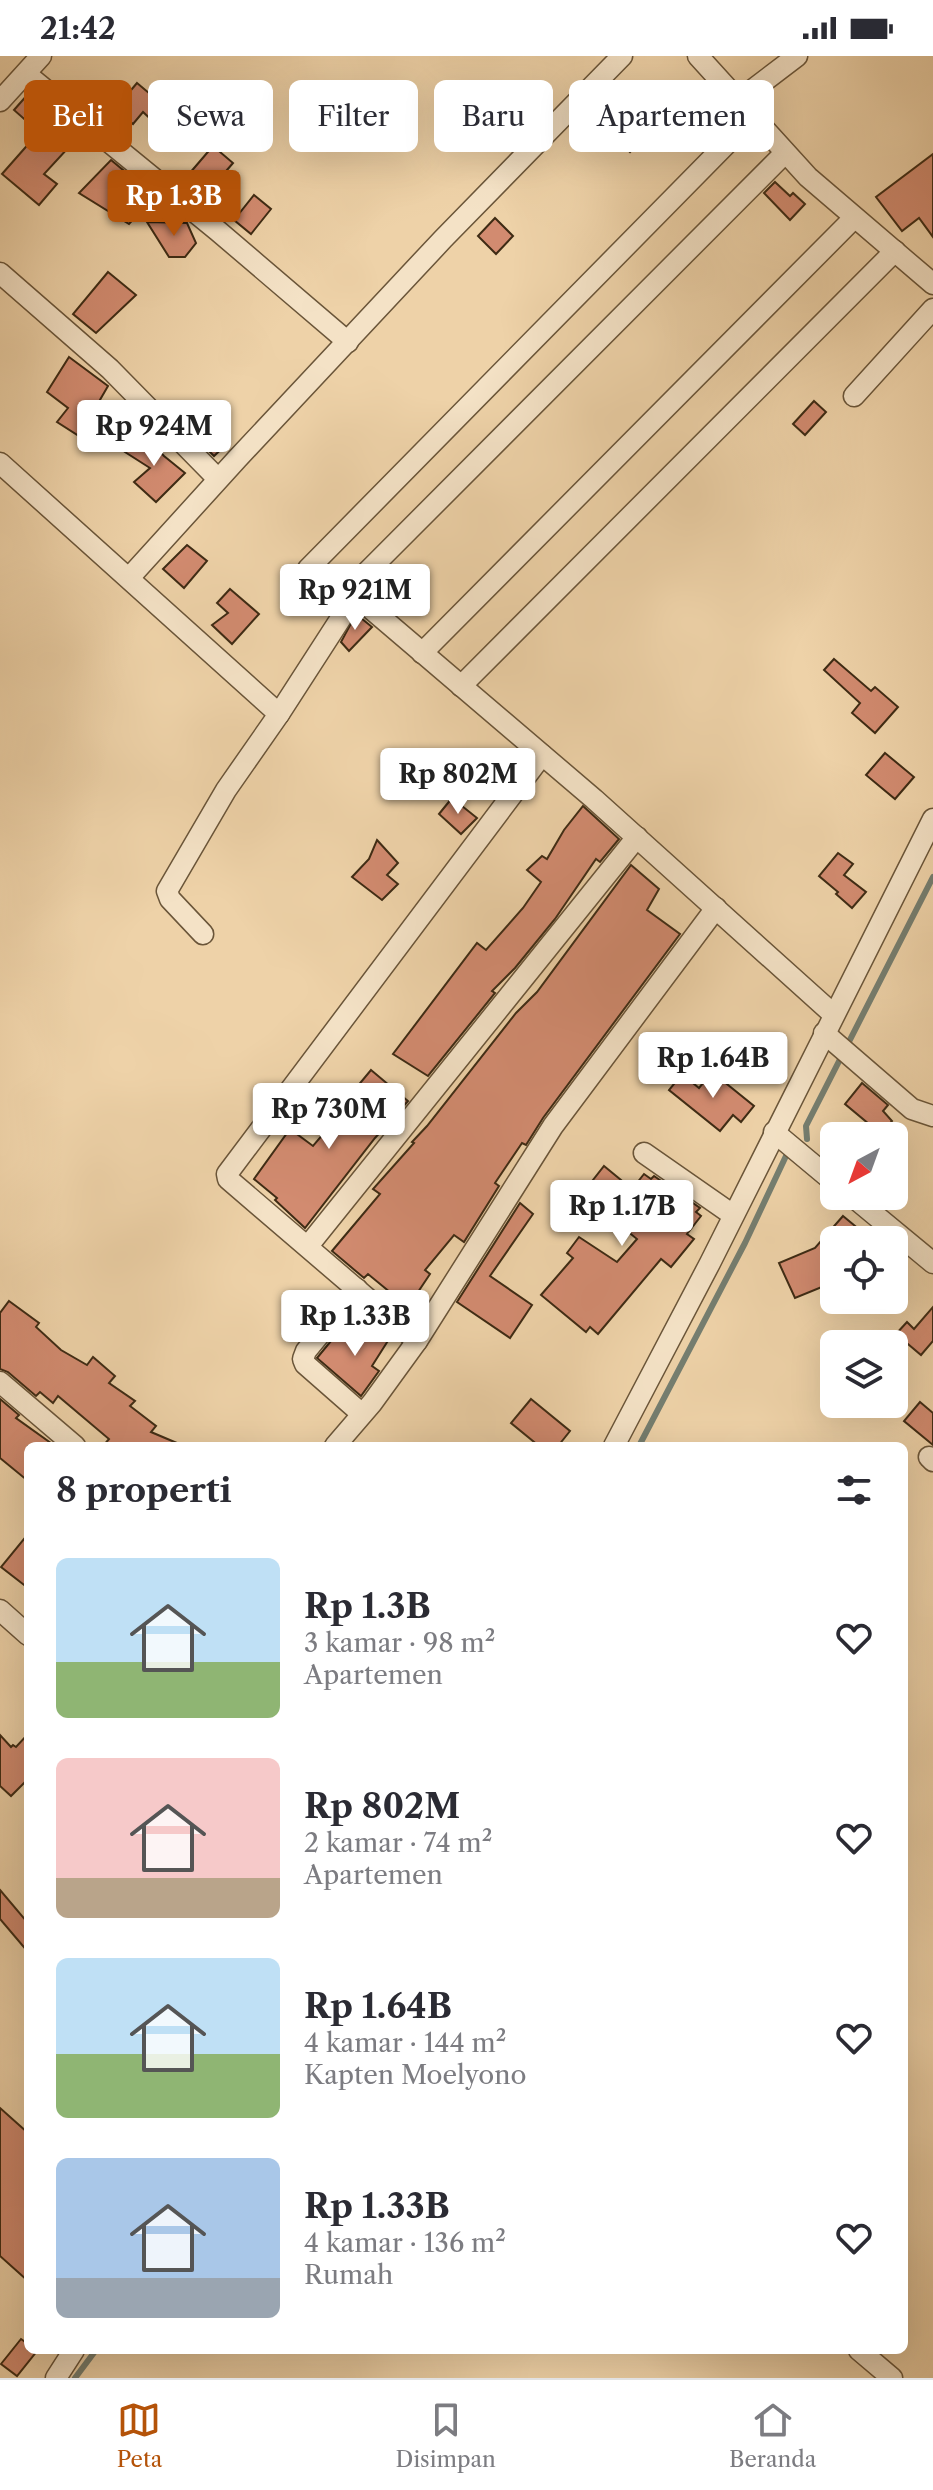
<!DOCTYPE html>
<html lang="id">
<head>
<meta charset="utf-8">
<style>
	body { margin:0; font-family:"Libre Caslon Text",serif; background:#f7f7f7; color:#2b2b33; height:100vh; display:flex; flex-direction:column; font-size:30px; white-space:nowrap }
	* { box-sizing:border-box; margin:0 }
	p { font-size:26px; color:#7c7c81 }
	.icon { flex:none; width:44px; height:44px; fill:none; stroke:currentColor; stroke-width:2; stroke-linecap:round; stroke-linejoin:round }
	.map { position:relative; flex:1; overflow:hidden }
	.panel { position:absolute; left:24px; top:1386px; width:884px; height:912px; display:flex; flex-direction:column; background:#fff; border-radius:12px; box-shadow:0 8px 32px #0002 }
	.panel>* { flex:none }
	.guide { position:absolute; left:24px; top:24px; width:886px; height:72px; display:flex; gap:16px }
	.needle { width:52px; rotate:221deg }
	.controls { position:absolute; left:820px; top:1066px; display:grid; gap:16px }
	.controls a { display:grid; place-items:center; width:88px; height:88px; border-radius:12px; background:#fff; box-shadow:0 8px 32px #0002; font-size:40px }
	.price { position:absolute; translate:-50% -68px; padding:0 18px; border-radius:8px; background:#fff; color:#222; font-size:26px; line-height:52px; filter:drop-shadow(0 2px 4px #0008) }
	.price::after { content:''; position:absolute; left:50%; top:48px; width:24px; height:18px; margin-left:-12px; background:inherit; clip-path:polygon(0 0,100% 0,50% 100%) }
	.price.on { background:#b45309; color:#fff }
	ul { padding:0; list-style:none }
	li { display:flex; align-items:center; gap:24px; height:200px; padding:0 32px }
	li span { display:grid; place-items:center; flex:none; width:224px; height:160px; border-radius:12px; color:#555 }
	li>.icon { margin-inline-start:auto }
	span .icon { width:96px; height:96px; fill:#fffc; stroke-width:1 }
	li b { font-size:34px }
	h2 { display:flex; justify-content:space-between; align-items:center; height:96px; padding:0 32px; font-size:34px }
	.pill { padding:0 28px; border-radius:12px; background:#fff; box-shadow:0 8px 32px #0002; font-size:28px; line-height:72px }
	.pill.on { background:#b45309; color:#fff }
	.status { display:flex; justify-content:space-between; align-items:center; height:56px; padding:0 40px; background:#fff; direction:ltr }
	.status svg { height:22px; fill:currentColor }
	.tab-bar { display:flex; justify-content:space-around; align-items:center; height:112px; border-top:2px solid #e1e1e2; background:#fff; font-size:22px; color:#7c7c81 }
	.tab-bar a { display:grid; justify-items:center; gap:4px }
	.tab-bar .on { color:#b45309 }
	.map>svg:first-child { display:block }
</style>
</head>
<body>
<div class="status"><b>21:42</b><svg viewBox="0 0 49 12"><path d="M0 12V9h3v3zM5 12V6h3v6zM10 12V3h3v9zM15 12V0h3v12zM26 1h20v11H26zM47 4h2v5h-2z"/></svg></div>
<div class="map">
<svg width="933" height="2322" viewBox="0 0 933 2322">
	<rect width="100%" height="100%" fill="#eed2a8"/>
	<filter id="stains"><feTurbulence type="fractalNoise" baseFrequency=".0025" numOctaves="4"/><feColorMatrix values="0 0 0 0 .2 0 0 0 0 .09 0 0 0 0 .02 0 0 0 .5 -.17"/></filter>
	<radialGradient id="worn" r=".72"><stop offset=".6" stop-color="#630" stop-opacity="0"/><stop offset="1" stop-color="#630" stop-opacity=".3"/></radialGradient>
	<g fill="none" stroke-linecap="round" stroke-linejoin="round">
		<g stroke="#757e70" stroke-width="6">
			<path d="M807 1083 806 1070 933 821"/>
			<path d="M639 1390 745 1187 786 1100"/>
			<path d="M75 2322 96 2294"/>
		</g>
	</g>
	<g fill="#d28b70" stroke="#3e2b14" stroke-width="2">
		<path d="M137 27 168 53 155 67 143 56 133 68 115 53Z"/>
		<path d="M29 37 80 79 44 118 57 128 39 149 2 118 39 76 14 54Z"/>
		<path d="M610 40 635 64 655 44 676 67 658 87 647 78 630 96 592 59Z"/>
		<path d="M213 90 233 107 209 135 189 118Z"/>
		<path d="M933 98V181L919 162 902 175 876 141Z"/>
		<path d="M111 104 129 119 125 124 150 145 129 168 79 137Z"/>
		<path d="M775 126 790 140 793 137 805 148 790 164 764 137Z"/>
		<path d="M254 139 271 153 251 178 234 164Z"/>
		<path d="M495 162 513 180 496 198 478 180Z"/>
		<path d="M147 166 187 167 196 187 185 201H169Z"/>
		<path d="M108 216 136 239 96 277 73 258Z"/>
		<path d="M69 301 108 330 79 380 57 366 68 352 47 336Z"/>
		<path d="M814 345 826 356 805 379 793 368Z"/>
		<path d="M203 361 228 387 214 400 191 377Z"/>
		<path d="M141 375 164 400 185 417 156 446 134 426 150 412 125 396Z"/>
		<path d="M187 489 207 505 184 532 163 513Z"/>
		<path d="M230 533 259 558 232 588 212 569 228 557 217 547Z"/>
		<path d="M356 558 372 571 349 595 341 586Z"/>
		<path d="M834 603 871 635 875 631 898 651 875 677 852 657 860 647 824 614Z"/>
		<path d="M885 697 914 721 895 743 866 719Z"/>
		<path d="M452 742 477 762 461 778 439 758Z"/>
		<path d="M583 750 619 783 600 806 596 803 555 863 515 912 492 935 495 937 428 1020 393 998 477 887 486 894 523 852 541 826 527 814 542 800 547 803 564 774Z"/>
		<path d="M377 784 398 807 387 819 398 828 382 844 352 821 369 803Z"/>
		<path d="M838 797 853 808 844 819 866 836 852 852 836 838 838 836 819 820Z"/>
		<path d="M631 809 659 833 647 854 680 878 543 1062 526 1089 522 1087 495 1127 499 1130 464 1186 454 1179 425 1214 430 1218 408 1251 368 1218 364 1222 332 1195 380 1138 373 1133 414 1087 412 1086 427 1070 516 957 537 936Z"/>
		<path d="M371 1014 408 1045 375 1082 305 1172 275 1144 277 1142 254 1123 290 1073 313 1090 348 1049 359 1034 356 1032Z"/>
		<path d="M712 1016 754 1050 741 1066 733 1059 720 1075 669 1034 682 1018 699 1032Z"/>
		<path d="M862 1027 888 1049 883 1055 892 1065 881 1078 845 1048Z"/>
		<path d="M604 1110 632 1133 644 1118 651 1123 654 1120 700 1152 696 1156 701 1160 687 1178 694 1183 671 1211 661 1203 598 1278 590 1271 586 1276 541 1239 573 1202 567 1197 579 1181 617 1206 637 1183 582 1138Z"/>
		<path d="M520 1147 533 1158 490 1220 532 1249 510 1282 457 1246Z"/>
		<path d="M843 1160 872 1184H834V1226L795 1242 779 1207 815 1192Z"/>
		<path d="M9 1245 39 1267 36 1271 61 1294 87 1309 93 1301 115 1320 109 1327 135 1345 130 1350 156 1370 151 1376 184 1390H103L109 1383 58 1340 53 1347 40 1336 36 1340 8 1316 0 1313V1257Z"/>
		<path d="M933 1251V1285L921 1299 896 1278 907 1266 914 1273Z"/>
		<path d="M377 1268 391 1280 372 1310 379 1315 361 1340 317 1302 340 1274 356 1288Z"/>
		<path d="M0 1343 19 1359 16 1362 55 1390H28V1425L0 1402Z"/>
		<path d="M531 1343 570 1375 558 1390H539L511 1367Z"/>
		<path d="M920 1346 933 1357V1389L904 1365Z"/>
		<path d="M28 1478V1532L1 1511Z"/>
		<path d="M28 1678V1723L11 1740 0 1730V1679L11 1691 13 1689 16 1691Z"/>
		<path d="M0 1834 28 1867V1896L0 1863Z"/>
		<path d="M0 2052 28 2077V2225L0 2200Z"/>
		<path d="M21 2283 28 2288V2294L37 2295 17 2320 1 2308Z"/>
	</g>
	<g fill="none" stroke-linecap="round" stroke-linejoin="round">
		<g stroke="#6a5539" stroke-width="23">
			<g id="minor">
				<path d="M698 0 808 121 933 228"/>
				<path d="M26 18 218 175 348 286"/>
				<path d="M0 45 41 0"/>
				<path d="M738 45 797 0"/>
				<path d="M0 217 110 313 218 423"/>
				<path d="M854 340 933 253"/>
				<path d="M0 407 279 658"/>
				<path d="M129 522 237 403 443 183 622 0"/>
				<path d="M350 544 358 525 785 97"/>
				<path d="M336 549C346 545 353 541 363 546L594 743 833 958"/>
				<path d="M422 597 854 162"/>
				<path d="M461 630 895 195"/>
				<path d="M203 878 170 843 167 835 226 734 279 658 341 562 340 553C329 540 309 531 308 513L753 61"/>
				<path d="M824 977 912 1053 933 1060"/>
				<path d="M774 1076 834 1126"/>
				<path d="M644 1097 733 1159"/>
				<path d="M852 1140 933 1207"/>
				<path d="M308 1190 637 781"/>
				<path d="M357 1233 306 1295 303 1303 305 1308 362 1358"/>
				<path d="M417 1285 228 1123 227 1118 542 699"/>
				<path d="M0 1326 75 1390"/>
				<path d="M335 1390 372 1347 417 1285 553 1070 716 852"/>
				<path d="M614 1390 710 1207 933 763"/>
				<path d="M929 1401 933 1405"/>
				<path d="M0 1554 28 1579"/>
				<path d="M859 2294 892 2322"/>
				<path d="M56 2322 74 2294"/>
			</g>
		</g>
		<use href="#minor" stroke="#f4e2c6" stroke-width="20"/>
	</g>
	<rect width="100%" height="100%" filter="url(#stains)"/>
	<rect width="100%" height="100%" fill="url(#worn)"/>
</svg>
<div class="controls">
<a><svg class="needle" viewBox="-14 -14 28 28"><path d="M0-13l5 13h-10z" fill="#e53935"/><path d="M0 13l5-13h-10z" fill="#7c7c81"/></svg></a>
<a><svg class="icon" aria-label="locate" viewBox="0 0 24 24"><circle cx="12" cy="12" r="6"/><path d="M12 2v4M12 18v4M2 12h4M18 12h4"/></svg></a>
<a><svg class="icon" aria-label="layers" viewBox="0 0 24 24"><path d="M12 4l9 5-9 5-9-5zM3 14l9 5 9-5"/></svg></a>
</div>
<b class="price on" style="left:174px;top:182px">Rp 1.3B</b>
<b class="price" style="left:154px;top:412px">Rp 924M</b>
<b class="price" style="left:355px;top:576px">Rp 921M</b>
<b class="price" style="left:458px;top:760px">Rp 802M</b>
<b class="price" style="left:713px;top:1044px">Rp 1.64B</b>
<b class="price" style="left:329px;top:1095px">Rp 730M</b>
<b class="price" style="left:622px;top:1192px">Rp 1.17B</b>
<b class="price" style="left:355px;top:1302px">Rp 1.33B</b>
<div class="guide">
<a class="pill on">Beli</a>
<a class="pill">Sewa</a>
<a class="pill">Filter</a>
<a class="pill">Baru</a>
<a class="pill">Apartemen</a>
</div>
<section class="panel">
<h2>8 properti<svg class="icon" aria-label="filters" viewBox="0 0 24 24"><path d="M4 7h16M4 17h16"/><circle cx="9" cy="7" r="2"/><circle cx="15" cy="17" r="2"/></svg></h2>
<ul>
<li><span style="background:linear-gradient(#bfe0f5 65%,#8fb573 0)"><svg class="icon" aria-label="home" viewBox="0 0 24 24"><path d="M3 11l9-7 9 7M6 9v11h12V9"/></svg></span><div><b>Rp 1.3B</b><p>3 kamar · 98 m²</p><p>Apartemen</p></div><svg class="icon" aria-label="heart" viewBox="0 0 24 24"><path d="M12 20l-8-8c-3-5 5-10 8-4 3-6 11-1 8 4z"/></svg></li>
<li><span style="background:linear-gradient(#f6c9c9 75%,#b9a48a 0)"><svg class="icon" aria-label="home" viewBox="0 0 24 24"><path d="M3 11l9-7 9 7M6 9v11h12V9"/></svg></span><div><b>Rp 802M</b><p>2 kamar · 74 m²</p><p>Apartemen</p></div><svg class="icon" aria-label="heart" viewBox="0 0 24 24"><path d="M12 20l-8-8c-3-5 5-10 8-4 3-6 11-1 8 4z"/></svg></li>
<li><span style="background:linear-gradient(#bfe0f5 60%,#8fb573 0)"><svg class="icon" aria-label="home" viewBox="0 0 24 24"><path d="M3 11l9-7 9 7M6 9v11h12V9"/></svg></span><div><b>Rp 1.64B</b><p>4 kamar · 144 m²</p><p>Kapten Moelyono</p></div><svg class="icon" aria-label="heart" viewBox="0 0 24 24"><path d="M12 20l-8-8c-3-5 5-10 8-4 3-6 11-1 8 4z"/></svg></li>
<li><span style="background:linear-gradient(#a9c7e8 75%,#9aa5b1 0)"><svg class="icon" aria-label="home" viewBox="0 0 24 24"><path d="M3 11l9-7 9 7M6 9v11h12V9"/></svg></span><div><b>Rp 1.33B</b><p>4 kamar · 136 m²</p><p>Rumah</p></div><svg class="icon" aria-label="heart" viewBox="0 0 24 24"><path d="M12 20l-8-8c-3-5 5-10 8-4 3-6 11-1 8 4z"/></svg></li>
</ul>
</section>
</div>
<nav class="tab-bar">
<a class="on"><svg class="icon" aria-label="map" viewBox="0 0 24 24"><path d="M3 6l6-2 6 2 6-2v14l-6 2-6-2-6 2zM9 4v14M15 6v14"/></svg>Peta</a>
<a><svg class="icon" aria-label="saved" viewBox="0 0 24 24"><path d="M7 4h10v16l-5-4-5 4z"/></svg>Disimpan</a>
<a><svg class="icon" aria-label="home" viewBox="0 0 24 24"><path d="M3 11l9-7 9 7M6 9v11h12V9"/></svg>Beranda</a>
</nav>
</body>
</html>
